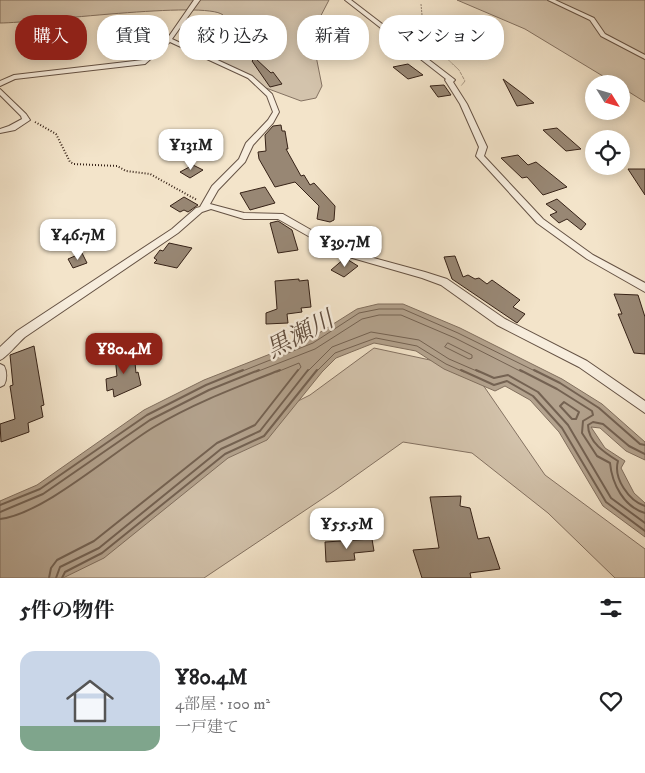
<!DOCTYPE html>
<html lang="ja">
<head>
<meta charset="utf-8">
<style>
	body { margin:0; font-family:"IM FELL DW Pica","Noto Serif JP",serif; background:#f2f2f2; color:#202124; height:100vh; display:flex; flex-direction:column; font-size:19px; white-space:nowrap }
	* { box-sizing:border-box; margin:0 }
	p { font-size:16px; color:#757577 }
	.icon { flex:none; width:28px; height:28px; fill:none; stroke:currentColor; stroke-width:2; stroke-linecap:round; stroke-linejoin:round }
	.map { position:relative; height:578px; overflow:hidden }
	.details { display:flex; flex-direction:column; background:#fff; flex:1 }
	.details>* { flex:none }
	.top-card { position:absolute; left:15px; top:15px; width:615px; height:45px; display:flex; gap:10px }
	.needle { width:32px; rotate:127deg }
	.tools { position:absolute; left:585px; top:75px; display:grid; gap:10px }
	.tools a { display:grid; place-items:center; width:45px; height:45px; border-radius:50%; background:#fff; box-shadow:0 2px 12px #0003; font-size:25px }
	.price { position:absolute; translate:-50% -42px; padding:0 11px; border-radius:10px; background:#fff; color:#222; font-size:16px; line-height:32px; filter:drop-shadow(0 1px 2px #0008) }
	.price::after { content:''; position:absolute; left:50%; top:30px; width:15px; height:11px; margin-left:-8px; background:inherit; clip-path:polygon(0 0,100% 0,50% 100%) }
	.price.active { background:#8f2418; color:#fff }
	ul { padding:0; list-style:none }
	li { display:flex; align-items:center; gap:15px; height:125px; padding:0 20px }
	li+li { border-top:1px solid #e0e0e0 }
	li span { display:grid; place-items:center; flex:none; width:140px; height:100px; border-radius:15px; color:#555 }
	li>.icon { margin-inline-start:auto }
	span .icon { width:60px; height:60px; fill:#fffc; stroke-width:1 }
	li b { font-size:21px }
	h2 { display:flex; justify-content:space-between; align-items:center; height:60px; padding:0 20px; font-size:21px }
	.pill { padding:0 18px; border-radius:20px; background:#fff; box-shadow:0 2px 12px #0003; font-size:18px; line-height:45px }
	.pill.active { background:#8f2418; color:#fff }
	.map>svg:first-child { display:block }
</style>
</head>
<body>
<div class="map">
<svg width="645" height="578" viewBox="0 0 645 578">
	<rect width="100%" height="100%" fill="#f3e4ca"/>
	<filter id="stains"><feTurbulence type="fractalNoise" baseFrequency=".004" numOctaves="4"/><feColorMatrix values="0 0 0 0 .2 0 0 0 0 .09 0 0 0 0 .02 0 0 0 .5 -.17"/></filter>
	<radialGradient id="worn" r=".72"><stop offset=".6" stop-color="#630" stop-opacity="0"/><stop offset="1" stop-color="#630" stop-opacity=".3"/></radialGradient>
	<g fill="#d3c3ac" stroke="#847262">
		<path d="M0 0H329L315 27 314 46 322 86 316 98 301 101 266 88 202 54 193 47 198 37 223 15C205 0 36 23 0 23Z"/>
		<path d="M457 0H645V102L621 87V84H616L525 29Z"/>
		<path d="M374 348 472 369 545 475 645 549V578H615L548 513 472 453 403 442 337 489 204 578H41L226 437 310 395Z"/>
	</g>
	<path fill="#b3a28d" stroke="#816f5e" d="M378 304H403L460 328 562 379 602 404 645 442V460L626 451 600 428 591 427 605 448 625 461 621 468 634 493 645 503V537L603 506 559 432 530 400 505 386 495 391 444 369 416 351 374 343 336 358 322 372 267 440 228 458 104 558 63 578H0V501L37 485 144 410 204 380 311 338 357 309Z"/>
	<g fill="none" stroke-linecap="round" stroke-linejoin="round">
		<g stroke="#746252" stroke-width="1">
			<path d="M448 343 472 355V358L469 359 445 347Z"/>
			<path d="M240 372 313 343 359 313 379 309H403L458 333 537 372"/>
			<path d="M256 372 315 349 362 319 379 315H401L455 338 522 372"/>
			<path d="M277 372 299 363 301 367 297 372"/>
			<path d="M307 372 332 347 371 332 419 340 449 359 479 372"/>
			<path d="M316 372 335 353 376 338 417 346 446 364 464 372"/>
		</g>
		<g stroke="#746252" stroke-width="2">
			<path d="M461 370 494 385 507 381 533 396 562 428 606 502 645 531"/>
			<path d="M476 370 494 378 508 375 538 392 568 425 611 498 645 523"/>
			<path d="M520 370 557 389 592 411 593 415 583 421 582 433 597 456 610 463C612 484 624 507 645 513"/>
			<path d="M534 370 560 383 599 408 640 444 645 445"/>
			<path d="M564 402 579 412 576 419H572L560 406Z"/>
			<path d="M645 454 629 446 603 424 593 422 588 425C588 442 605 453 618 461 613 478 629 501 645 506"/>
			<path d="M0 505 40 489 147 415 206 385 243 370"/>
			<path d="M0 512 43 494 150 420 209 390 259 370"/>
			<path d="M0 519C44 514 114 451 154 427 194 403 237 387 280 370"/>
			<path d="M49 578 51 568 57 560 94 541 217 443 255 425 298 370"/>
			<path d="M56 578 60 567 99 548 221 449 260 431 308 370"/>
			<path d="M62 578 65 572 102 553 225 454 264 436 317 370"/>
		</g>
	</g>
	<g fill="#988774" stroke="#362217">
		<path d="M155 35 156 46 149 49V51L140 52 134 38Z"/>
		<path d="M255 58 271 73 273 72 282 84 270 87 252 61Z"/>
		<path d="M408 64 423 75 408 79 393 67Z"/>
		<path d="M503 79 523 94 534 103 517 106Z"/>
		<path d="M444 85 451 95 438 97 430 86Z"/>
		<path d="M281 125 282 131H285L288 149H286L301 176 304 175 310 185 314 183 335 206 334 220 330 222 317 219 319 206 295 182 275 187 259 159 258 152 266 151 265 135 273 126Z"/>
		<path d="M557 128 581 149 566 151 543 130Z"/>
		<path d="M518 155 528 165 536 162 567 187 543 195 527 177 522 178 501 158Z"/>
		<path d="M193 165 203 170 190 178 180 172Z"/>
		<path d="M628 169H645V195Z"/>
		<path d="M265 187 275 203 250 210 240 193Z"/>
		<path d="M184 197 198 205 188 212 184 210 180 212 170 206Z"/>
		<path d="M557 199 586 224 581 230 567 219 559 223 550 215 557 212 546 204Z"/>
		<path d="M278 221 292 230 298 250 278 253 270 223Z"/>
		<path d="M169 243 192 248 177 268 154 263 157 260 154 258 160 250 163 251Z"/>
		<path d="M82 253 87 263 73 268 68 259Z"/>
		<path d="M455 256 463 277 468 275 475 279 479 278 487 284 492 280 520 300 513 307 525 314 517 323 452 279 444 257Z"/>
		<path d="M345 258 358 266 344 277 331 270Z"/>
		<path d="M299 279V281L308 280 311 307 301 308 302 312 287 314 288 323 266 324V313L277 309 275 281Z"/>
		<path d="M614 294 638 295 645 317V354L634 353 618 314H622Z"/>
		<path d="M34 346 44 405 41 406 43 417 28 423 29 432 1 442 0 424 15 419 10 386 13 385 10 355Z"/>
		<path d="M134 352 136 373 138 372 141 385 114 397 113 389 107 391 106 379 117 376 115 356Z"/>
		<path d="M461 496 460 506 470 508 478 539 489 537 500 569 470 573 471 578H422L413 550 439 548 430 497Z"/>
		<path d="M372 539 374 551 354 553 355 560 326 562 325 542Z"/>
	</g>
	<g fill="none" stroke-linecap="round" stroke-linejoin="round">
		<g stroke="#655244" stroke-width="2">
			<g id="street">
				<path d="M194 0H200L172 39 252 76 272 94 279 112 273 123 253 145 245 162 218 190 210 204 244 213 283 214 348 251 425 272 447 279 505 319 587 361 645 401V413L579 367 497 325 441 285 422 278 342 255 278 219H244L211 209 202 212 178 233 25 337C19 342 6 358 0 360V347L17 331 172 229 196 208 200 207 212 186 239 159 246 143 268 120 273 112 267 96 248 78 170 42 145 64 15 79 0 86V81L14 75 143 60 167 39Z"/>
				<path d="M345 0H351L454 79 455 80 453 82 467 104 487 147 484 156 543 219 593 255 645 283V292L587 259 537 223 476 156 479 147 460 104 445 80 446 79Z"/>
				<path d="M548 0H555L594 18 605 34 645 55V59L601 36 590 20Z"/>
				<path d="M0 89 26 114 30 120 15 130 0 133V129L9 126 22 119 21 116 0 95Z"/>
				<path d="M0 364 4 366C7 371 7 380 4 385L0 387Z"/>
			</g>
		</g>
		<path stroke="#362217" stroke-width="1" stroke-dasharray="0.5 1" stroke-linecap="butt" d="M421 4 422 15 438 37V50L459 70 465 81 461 86"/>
		<path stroke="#362217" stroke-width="2" stroke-dasharray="1 2" stroke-linecap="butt" d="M35 122 56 134 70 162 74 164 117 166 126 171 150 174 197 200"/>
		<use href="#street" fill="#f7eddd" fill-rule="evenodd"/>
	</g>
	<g text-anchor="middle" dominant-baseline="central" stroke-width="5" stroke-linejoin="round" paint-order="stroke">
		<g font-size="24" font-style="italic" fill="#624f40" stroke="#f7eddd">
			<text transform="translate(300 335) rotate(-28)">黒瀬川</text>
		</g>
	</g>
	<rect width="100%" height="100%" filter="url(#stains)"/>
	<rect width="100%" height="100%" fill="url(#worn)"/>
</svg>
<div class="tools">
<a><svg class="needle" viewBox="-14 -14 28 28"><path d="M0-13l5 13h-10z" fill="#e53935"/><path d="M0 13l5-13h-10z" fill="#757577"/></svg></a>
<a><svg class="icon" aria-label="locate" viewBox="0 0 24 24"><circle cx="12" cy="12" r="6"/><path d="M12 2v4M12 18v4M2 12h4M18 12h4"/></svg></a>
</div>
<b class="price" style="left:191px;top:171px">¥131M</b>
<b class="price" style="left:78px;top:261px">¥46.7M</b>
<b class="price" style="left:345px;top:268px">¥39.7M</b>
<b class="price active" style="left:124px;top:375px">¥80.4M</b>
<b class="price" style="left:347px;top:550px">¥55.5M</b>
<div class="top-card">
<a class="pill active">購入</a>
<a class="pill">賃貸</a>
<a class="pill">絞り込み</a>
<a class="pill">新着</a>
<a class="pill">マンション</a>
</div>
</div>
<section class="details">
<h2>5件の物件<svg class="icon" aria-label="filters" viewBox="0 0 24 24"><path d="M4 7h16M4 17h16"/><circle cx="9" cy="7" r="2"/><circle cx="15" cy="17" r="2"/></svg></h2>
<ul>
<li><span style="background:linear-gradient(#c9d6e8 75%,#7fa58c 0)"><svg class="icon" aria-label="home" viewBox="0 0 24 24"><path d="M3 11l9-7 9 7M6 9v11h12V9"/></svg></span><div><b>¥80.4M</b><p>4部屋 · 100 m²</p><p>一戸建て</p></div><svg class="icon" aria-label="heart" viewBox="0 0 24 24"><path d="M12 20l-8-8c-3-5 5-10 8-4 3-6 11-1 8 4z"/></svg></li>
</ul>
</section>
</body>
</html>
